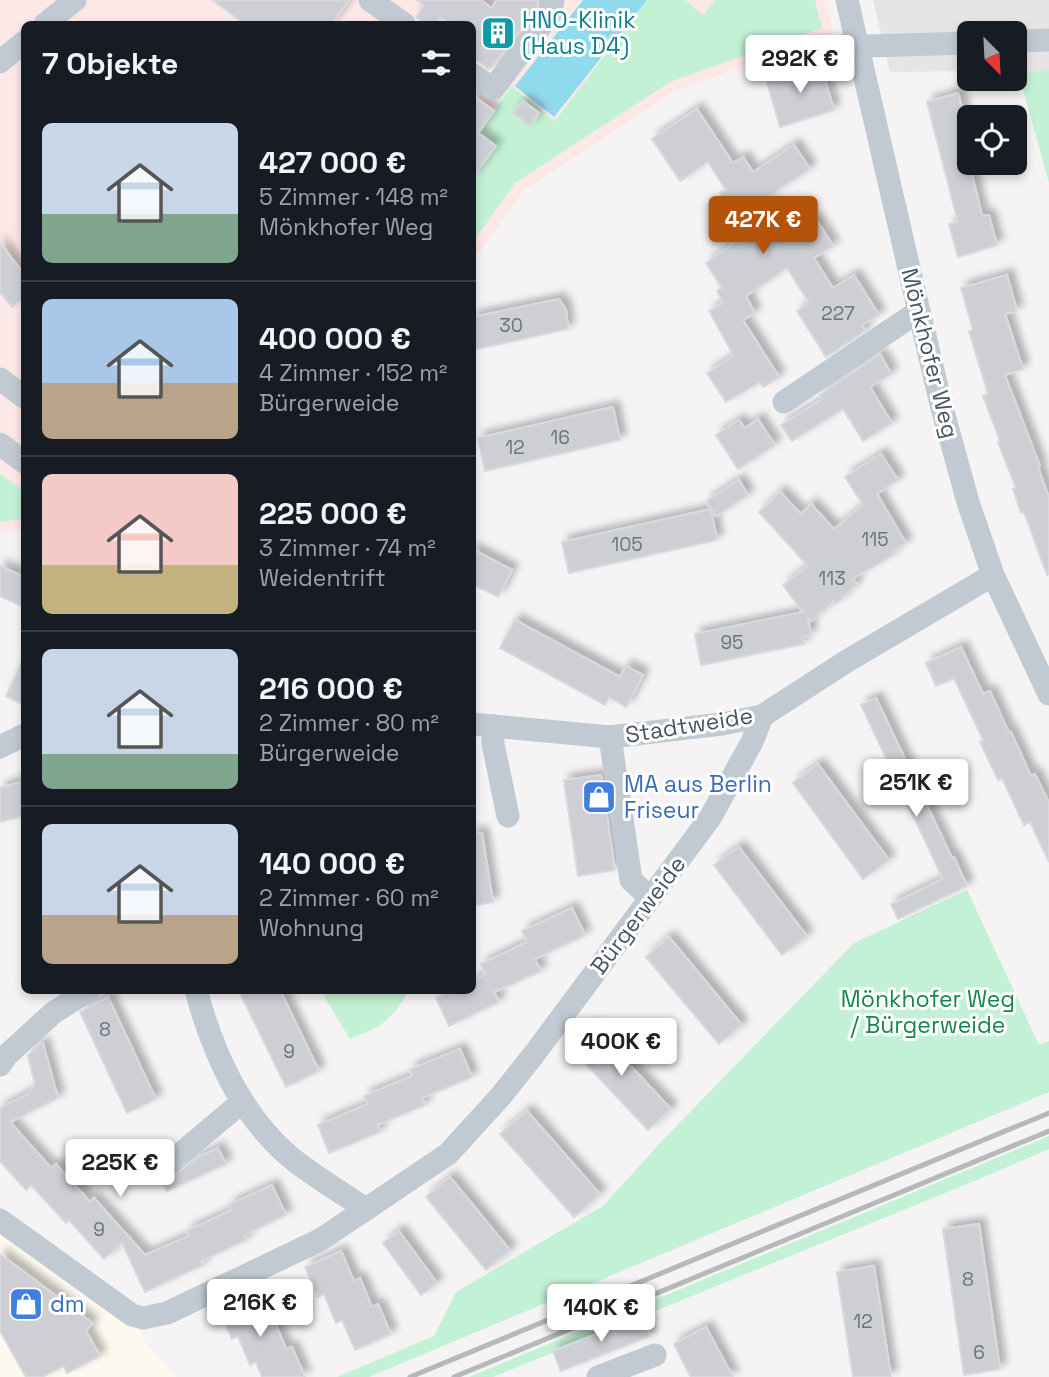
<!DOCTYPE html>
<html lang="de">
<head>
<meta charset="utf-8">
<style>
	body { margin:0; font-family:"Space Grotesk",sans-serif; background:#20242c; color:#f1f3f6; height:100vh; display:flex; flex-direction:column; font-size:26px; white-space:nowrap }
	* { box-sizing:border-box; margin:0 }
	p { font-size:23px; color:#9ea1a6 }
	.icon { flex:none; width:38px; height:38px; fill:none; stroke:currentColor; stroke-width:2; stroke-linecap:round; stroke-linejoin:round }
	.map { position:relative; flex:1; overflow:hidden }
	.details { position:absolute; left:21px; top:21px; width:455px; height:973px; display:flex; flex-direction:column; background:#171b24; border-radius:10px; box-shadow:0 4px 10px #0003 }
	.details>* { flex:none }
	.needle { width:46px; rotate:156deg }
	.fabs { position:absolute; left:957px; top:21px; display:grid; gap:14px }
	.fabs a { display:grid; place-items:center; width:70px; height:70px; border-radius:10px; background:#171b24; box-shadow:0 4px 10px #0003; font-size:35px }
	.price { position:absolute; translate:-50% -60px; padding:0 16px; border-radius:7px; background:#fff; color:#222; font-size:23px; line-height:46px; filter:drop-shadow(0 2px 4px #0008) }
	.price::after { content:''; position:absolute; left:50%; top:42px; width:21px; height:16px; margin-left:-10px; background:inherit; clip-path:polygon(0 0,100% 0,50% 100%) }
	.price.on { background:#b45309; color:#fff }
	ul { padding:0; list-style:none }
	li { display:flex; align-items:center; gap:21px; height:175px; padding:0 21px }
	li+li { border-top:2px solid #363941 }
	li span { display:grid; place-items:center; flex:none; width:196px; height:140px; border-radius:10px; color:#555 }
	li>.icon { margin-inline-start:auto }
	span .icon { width:84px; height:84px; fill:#fffc; stroke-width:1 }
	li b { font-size:30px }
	h2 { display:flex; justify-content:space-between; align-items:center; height:84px; padding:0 21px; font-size:30px }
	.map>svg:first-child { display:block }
</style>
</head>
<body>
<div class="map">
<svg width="1049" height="1377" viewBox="0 0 1049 1377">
	<defs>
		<filter id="shadow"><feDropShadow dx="6" dy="-6" stdDeviation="3.5" flood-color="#0004"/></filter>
	</defs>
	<rect width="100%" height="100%" fill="#f5f3f3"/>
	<path fill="#fdf9ef" d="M0 1220 132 1315 145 1342 176 1377H0Z"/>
	<path fill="#e6e4e5" d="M873 0H1049V70L1015 71V33H970L969 71 890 72Z"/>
	<path fill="#fce8e6" d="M0 0H826L834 33 675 91 523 191 473 261 472 24H24V528L0 533Z"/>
	<g fill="#c3f1d5">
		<path d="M647 0H685L703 15 715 0H815L822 28 670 82 515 183 473 242V142L511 86 555 121Z"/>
		<path d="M1049 70V183L1018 71Z"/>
		<path d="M0 474 24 491V519L0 522Z"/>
		<path d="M967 890 1039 1045 1049 1041V1092L369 1377H337L434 1336 456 1292 603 1206 662 1141 854 943Z"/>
		<path d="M323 991V990L409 991 395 1012 378 1027 350 1039 325 998Z"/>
		<path d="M1049 1136V1149L972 1182 493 1377H469Z"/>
	</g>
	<path fill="#90daee" d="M583 0H647L554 117 515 86Z"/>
	<g fill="#cdcfd5" stroke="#d7d9de" stroke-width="2" filter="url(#shadow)">
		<path d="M212 0H349L331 24H245Z"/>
		<path d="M417 0H481L491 8 497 0H539L537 8 492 67 488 69 480 62 472 60V24H450L440 17 435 24H426L416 17 424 5Z"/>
		<path d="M820 63 834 110 780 127 766 79Z"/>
		<path d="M958 93 970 138V166L982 216 989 215 997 245 958 257 949 224 958 222 927 102Z"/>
		<path d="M472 95 494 111 478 133 496 146 472 178Z"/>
		<path d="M523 101 539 113 530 126 513 113Z"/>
		<path d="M697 109 733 163 743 157 753 172 794 145 810 169 763 200 787 237 816 219 833 246 814 258 833 288 854 275 879 315 862 325 865 331 826 357 797 311 809 303 787 268 746 296 755 313 743 320 779 377 763 387 760 382 726 402 707 373 734 356 709 311 723 303 717 291 722 288 706 263 738 240 722 214 730 209 720 193 726 190 708 162 680 181 652 139Z"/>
		<path d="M0 243 24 274V298L12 307 0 292Z"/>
		<path d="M1007 275 1017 311 1005 314 1023 369 1005 375 1040 466 1038 467 1049 498V574L1047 575 1024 512 1021 513 1013 489 1016 488 998 442 1000 441 983 396 988 394 969 331 973 330 961 288Z"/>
		<path d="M559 299 566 310 568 329 472 350V317Z"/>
		<path d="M880 354 891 374 870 387 892 423 863 441 843 409 792 441 781 425 823 399 820 395Z"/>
		<path d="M613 407 620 440 485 471 478 438Z"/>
		<path d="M758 419 775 445 738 469 716 435 739 420 745 428Z"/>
		<path d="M881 454 898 480 877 494 906 543 892 552 893 555 852 579 857 584 836 604 834 601 811 621 808 618 811 635 802 637 804 644 701 665 695 634 803 612 783 585 808 566 759 512 780 492 801 514 811 504 834 529 863 505 845 477Z"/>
		<path d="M739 480 748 495 716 516 706 501Z"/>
		<path d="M711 509 717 540 569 573 562 542Z"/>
		<path d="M472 549 512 570 498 597 472 584Z"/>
		<path d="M0 566 24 577V607L0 596Z"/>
		<path d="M515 620 620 677 626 666 643 675 626 707 609 697 605 705 500 648Z"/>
		<path d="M961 647 983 694 990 691 1009 733 1011 732 1031 776 1035 774 1049 803V862L1030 822 1024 825 1002 778 998 780 980 742 983 740 954 678 936 686 926 663Z"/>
		<path d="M24 658V705L6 696Z"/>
		<path d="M876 698 952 858 954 857 967 886 898 919 891 904 943 879 861 705Z"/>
		<path d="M818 764 889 860 863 879 793 783Z"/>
		<path d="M601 775 615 870 578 876 564 780Z"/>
		<path d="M24 781V816L0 822V788Z"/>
		<path d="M482 833 493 902 472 906V834Z"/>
		<path d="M739 847 807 936 782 955 714 865Z"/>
		<path d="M572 908 585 935 535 959 541 971 494 992 499 1002 449 1026 436 998 452 990H472V981L486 974 481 964 527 942 522 931Z"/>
		<path d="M669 937 742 1025 719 1044 646 957Z"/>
		<path d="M250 990H280L319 1071 286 1087 241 995Z"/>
		<path d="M108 997 156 1099 127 1113 80 1012Z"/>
		<path d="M594 1027 671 1109 648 1130 571 1048Z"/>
		<path d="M43 1043 58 1098 10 1122 51 1168 56 1164 90 1202 94 1198 145 1255 189 1236 187 1231 232 1210 229 1205 272 1185 286 1215 244 1235 246 1240 201 1261 203 1265 145 1292 122 1243 104 1259 69 1220 66 1223 31 1185 26 1190 0 1161V1108L28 1094 35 1085 28 1055 40 1044Z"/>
		<path d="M460 1049 472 1077 422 1098 425 1105 377 1125 380 1132 329 1153 318 1125 368 1104 364 1096 412 1076 410 1069Z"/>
		<path d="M527 1111 600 1194 574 1217 500 1134Z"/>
		<path d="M218 1148 226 1164 167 1191 160 1175 166 1172 176 1174 198 1157Z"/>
		<path d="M450 1177 510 1250 486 1270 426 1197Z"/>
		<path d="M979 1224 1000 1369 964 1375 943 1229Z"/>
		<path d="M399 1231 437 1283 421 1295 383 1243Z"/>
		<path d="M341 1251 354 1281 360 1278 372 1307 378 1304 391 1334 355 1350 342 1320 336 1323 324 1294 318 1297 305 1267Z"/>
		<path d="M0 1254 92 1323 86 1331 100 1356 67 1373 64 1366 42 1377H26L0 1331Z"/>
		<path d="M874 1266 891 1377H853L837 1272Z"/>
		<path d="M255 1293 268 1323 274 1320 286 1349 292 1347 305 1377H262L256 1362 250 1365 238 1336 232 1339 219 1309Z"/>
		<path d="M642 1316 650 1336 561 1371 553 1351Z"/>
		<path d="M706 1327 733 1377H691L687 1370 674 1344Z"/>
	</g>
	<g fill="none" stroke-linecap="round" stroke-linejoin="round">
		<g stroke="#c1cad2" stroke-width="23">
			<path d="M370 0 404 24"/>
			<path d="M847 0 914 290 942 408 968 502 993 575 1049 694"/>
			<path d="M45 24 75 0"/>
			<path d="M1015 41 1049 40"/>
			<path d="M858 48 867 46 970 43"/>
			<path d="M0 62 24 42"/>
			<path d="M472 74 493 89 550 14 553 0"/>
			<path d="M0 379 24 397"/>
			<path d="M784 402 919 311"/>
			<path d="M0 444 24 462"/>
			<path d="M472 724 610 737 722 724 762 716 847 661 993 575"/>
			<path d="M493 726V744L508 816"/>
			<path d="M610 737 631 880 650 898"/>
			<path d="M0 747 24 735"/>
			<path d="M196 990C213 1053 240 1114 290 1157 312 1175 342 1193 366 1209"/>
			<path d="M0 1065 6 1056 53 1013 89 990"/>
			<path d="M173 1160 242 1102"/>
			<path d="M0 1220 132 1315 143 1318 167 1313 320 1240 448 1154 500 1097 535 1053 710 818 752 742 762 716"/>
			<path d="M598 1377 655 1355"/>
		</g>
		<g stroke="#b5b8bd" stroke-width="5">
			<path d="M410 1377 1049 1113"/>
			<path d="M454 1377 1049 1131"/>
		</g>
	</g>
	<defs>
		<g id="building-square" transform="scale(1.75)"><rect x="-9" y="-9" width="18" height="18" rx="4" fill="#0f9aa8" stroke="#fff"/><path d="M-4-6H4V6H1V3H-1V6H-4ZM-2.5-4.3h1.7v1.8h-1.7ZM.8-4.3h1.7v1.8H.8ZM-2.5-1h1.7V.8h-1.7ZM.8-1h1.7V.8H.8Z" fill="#fff"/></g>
		<g id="shop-square" transform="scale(1.75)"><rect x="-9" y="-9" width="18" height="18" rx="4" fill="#3f7fe0" stroke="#fff"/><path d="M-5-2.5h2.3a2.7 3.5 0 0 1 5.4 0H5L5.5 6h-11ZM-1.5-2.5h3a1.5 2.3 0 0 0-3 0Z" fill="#fff"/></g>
	</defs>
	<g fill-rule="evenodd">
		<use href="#building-square" x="498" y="33"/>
		<use href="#shop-square" x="599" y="797"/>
		<use href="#shop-square" x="26" y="1304"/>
	</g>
	<g text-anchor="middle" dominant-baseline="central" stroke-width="6" stroke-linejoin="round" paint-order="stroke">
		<g font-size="19" fill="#6b747e">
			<text x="838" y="313">227</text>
			<text x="511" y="325">30</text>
			<text x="560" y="437">16</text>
			<text x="515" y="447">12</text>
			<text x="875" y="539">115</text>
			<text x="627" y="544">105</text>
			<text x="832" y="578">113</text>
			<text x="732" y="642">95</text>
			<text x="105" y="1029">8</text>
			<text x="289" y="1051">9</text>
			<text x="99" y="1229">9</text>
			<text x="968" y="1279">8</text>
			<text x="863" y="1321">12</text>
			<text x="979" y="1352">6</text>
		</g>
		<g font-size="23" fill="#0d838f" stroke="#fff" text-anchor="start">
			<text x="522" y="20">HNO-Klinik<tspan x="522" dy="26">(Haus D4)</tspan></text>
		</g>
		<g font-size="23" fill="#4a5661" stroke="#fff">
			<text transform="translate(930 353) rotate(76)">Mönkhofer Weg</text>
			<text transform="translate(689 725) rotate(-9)">Stadtweide</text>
			<text transform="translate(638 915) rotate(-53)">Bürgerweide</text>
		</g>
		<g font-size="23" fill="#366cbe" stroke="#fff" text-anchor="start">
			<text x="624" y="784">MA aus Berlin<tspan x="624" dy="26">Friseur</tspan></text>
			<text x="50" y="1304">dm</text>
		</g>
		<g font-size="23" fill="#17864f" stroke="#fff">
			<text x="928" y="999">Mönkhofer Weg<tspan x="928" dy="26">/ Bürgerweide</tspan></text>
		</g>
	</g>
</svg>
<div class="fabs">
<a><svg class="needle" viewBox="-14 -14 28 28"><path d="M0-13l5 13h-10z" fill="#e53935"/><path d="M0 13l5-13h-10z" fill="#9ea1a6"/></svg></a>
<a><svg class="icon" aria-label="locate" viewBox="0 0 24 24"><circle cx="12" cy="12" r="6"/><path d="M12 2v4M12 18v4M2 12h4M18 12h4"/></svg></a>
</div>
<b class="price" style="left:800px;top:95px">292K €</b>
<b class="price on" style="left:763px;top:256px">427K €</b>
<b class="price" style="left:916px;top:819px">251K €</b>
<b class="price" style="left:621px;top:1078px">400K €</b>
<b class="price" style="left:120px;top:1199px">225K €</b>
<b class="price" style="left:260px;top:1339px">216K €</b>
<b class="price" style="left:601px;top:1344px">140K €</b>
<section class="details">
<h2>7 Objekte<svg class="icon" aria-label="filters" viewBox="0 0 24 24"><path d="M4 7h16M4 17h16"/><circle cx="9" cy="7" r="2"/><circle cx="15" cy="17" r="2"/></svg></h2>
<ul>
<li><span style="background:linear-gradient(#c9d6e8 65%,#7fa58c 0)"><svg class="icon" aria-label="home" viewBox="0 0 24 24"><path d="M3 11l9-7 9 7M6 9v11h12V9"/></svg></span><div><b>427 000 €</b><p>5 Zimmer · 148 m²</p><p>Mönkhofer Weg</p></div></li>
<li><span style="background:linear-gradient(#a9c7e8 60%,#b9a48a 0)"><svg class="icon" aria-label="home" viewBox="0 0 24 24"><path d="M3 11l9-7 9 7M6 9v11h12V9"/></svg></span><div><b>400 000 €</b><p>4 Zimmer · 152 m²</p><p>Bürgerweide</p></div></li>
<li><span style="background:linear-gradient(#f6c9c9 65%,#c2b280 0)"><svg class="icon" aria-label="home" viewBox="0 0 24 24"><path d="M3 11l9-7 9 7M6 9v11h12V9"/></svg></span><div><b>225 000 €</b><p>3 Zimmer · 74 m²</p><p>Weidentrift</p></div></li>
<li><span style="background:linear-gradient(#c9d6e8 75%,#7fa58c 0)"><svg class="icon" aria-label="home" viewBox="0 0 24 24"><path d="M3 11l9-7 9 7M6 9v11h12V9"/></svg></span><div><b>216 000 €</b><p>2 Zimmer · 80 m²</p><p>Bürgerweide</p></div></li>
<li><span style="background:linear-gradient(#c9d6e8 65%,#b9a48a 0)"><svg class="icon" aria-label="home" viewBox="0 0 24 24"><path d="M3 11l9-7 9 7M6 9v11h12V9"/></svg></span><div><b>140 000 €</b><p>2 Zimmer · 60 m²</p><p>Wohnung</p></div></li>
</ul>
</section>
</div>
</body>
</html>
